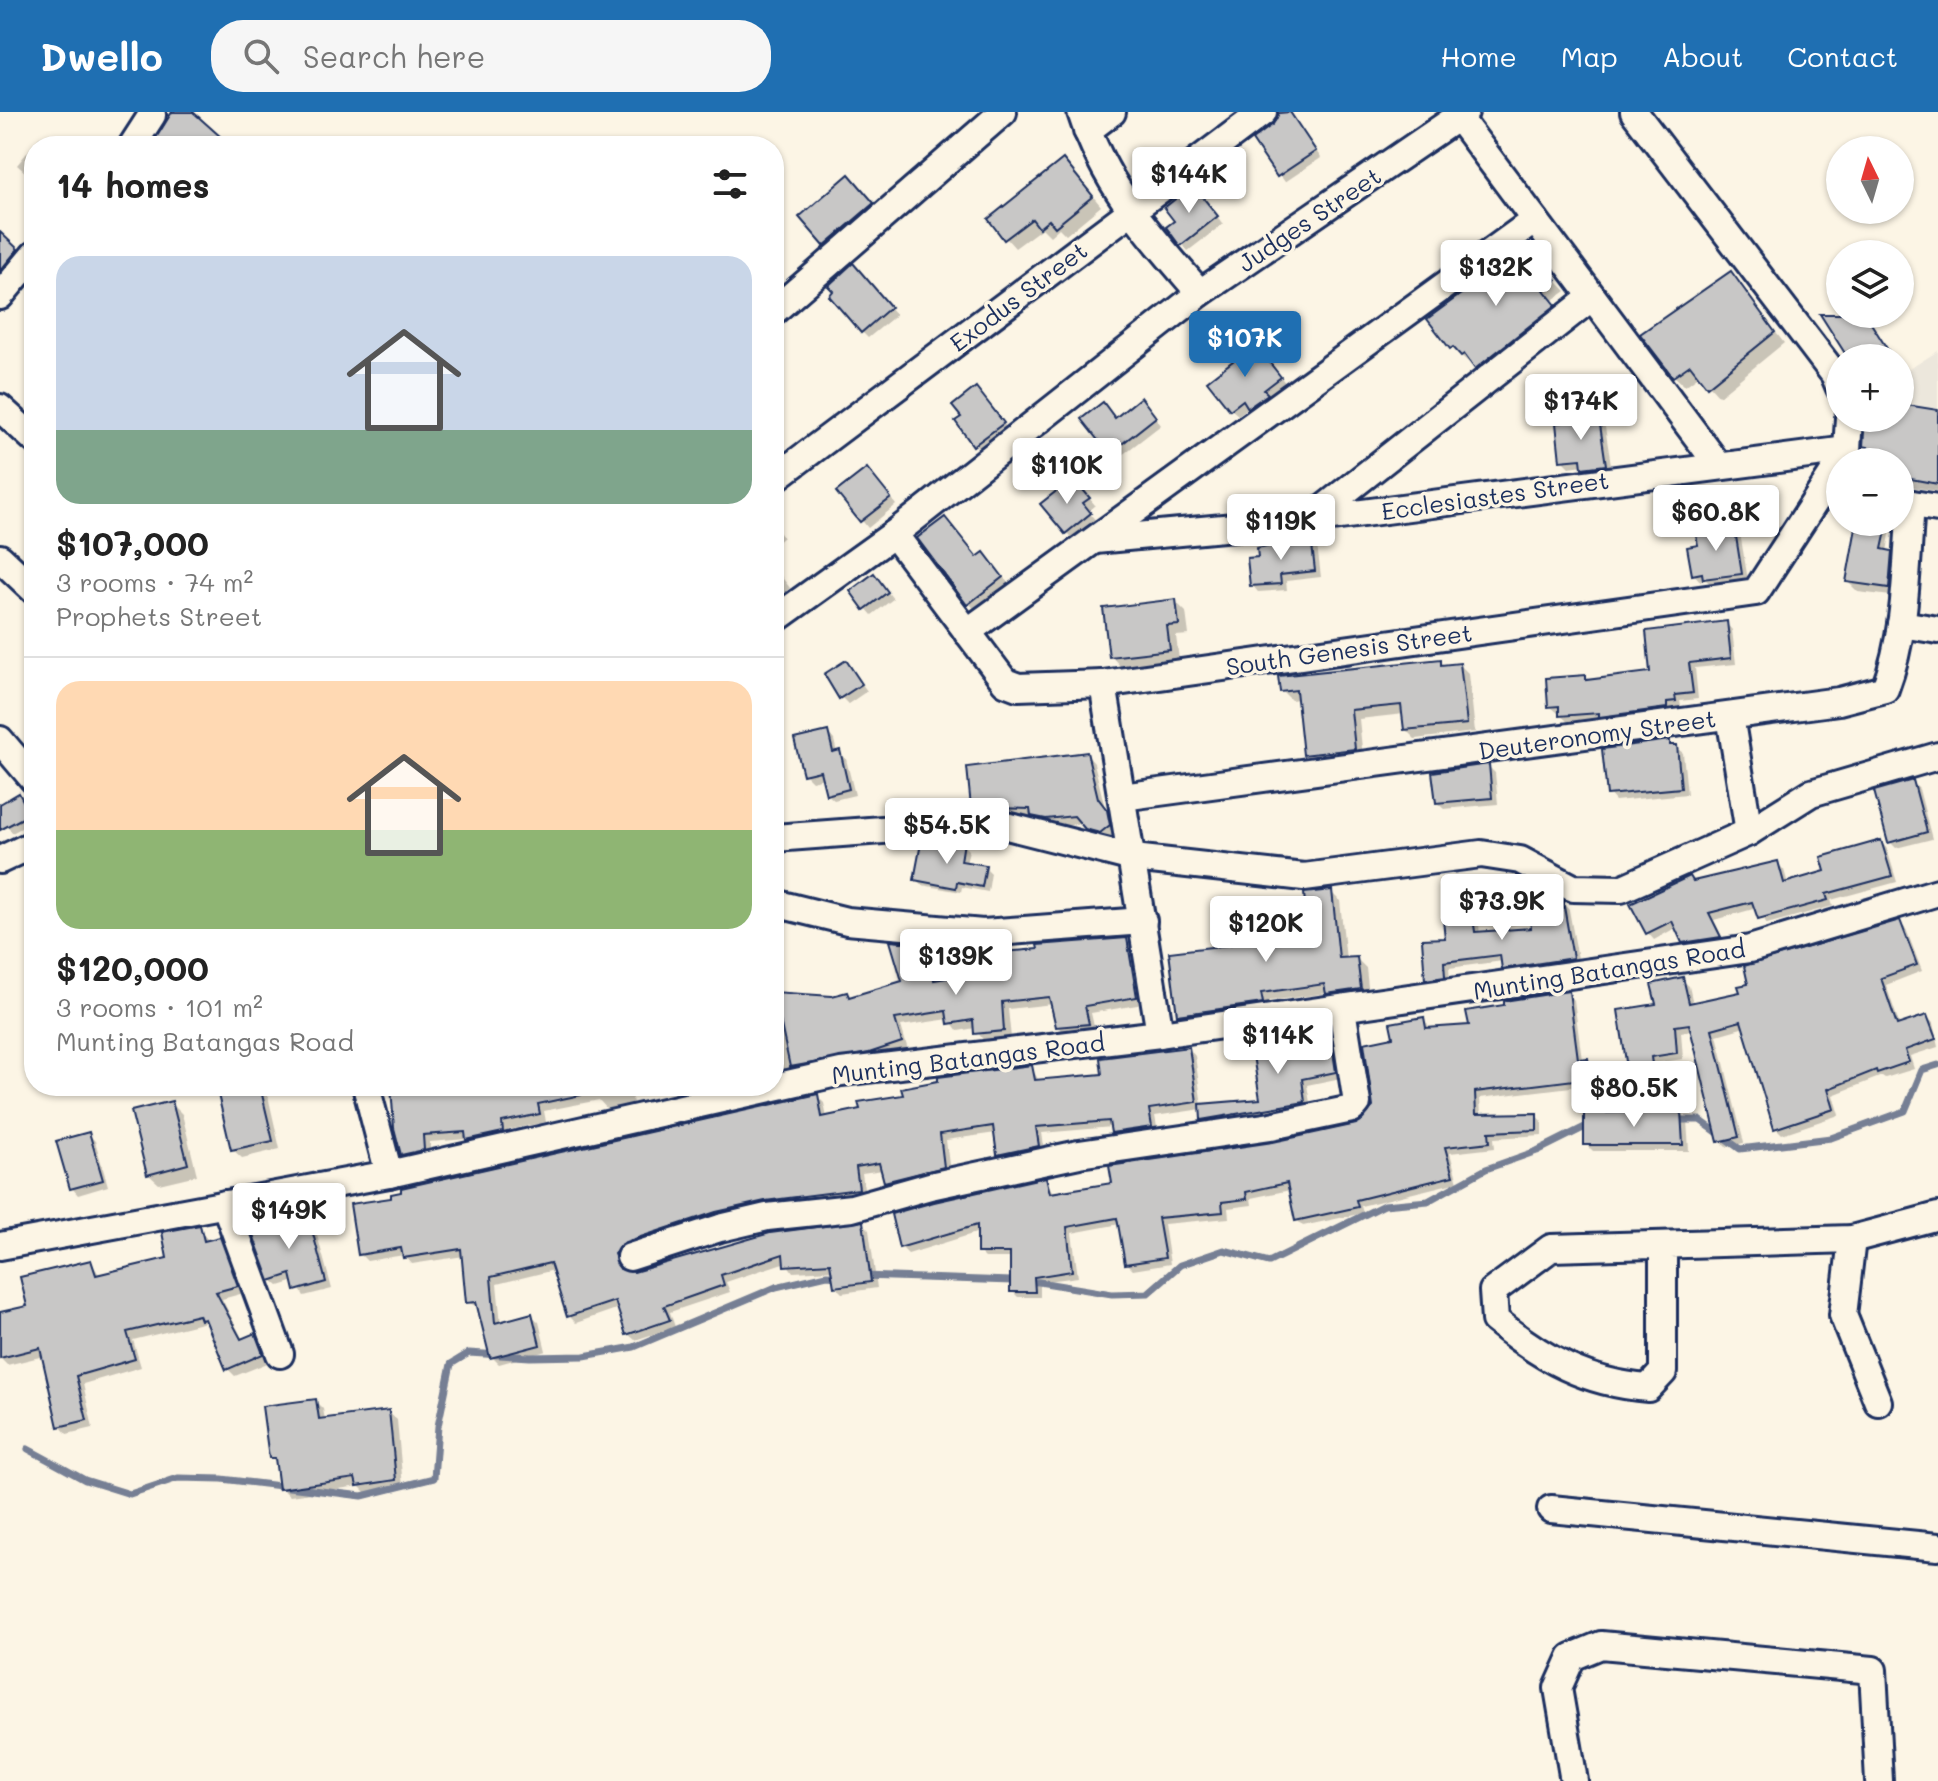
<!DOCTYPE html>
<html lang="en">
<head>
<meta charset="utf-8">
<style>
	body { margin:0; font-family:Mali,sans-serif; background:#f6f6f6; color:#222; height:100vh; display:flex; flex-direction:column; font-size:30px; white-space:nowrap }
	* { box-sizing:border-box; margin:0 }
	p { font-size:26px; color:#767676 }
	.icon { flex:none; width:44px; height:44px; fill:none; stroke:currentColor; stroke-width:2; stroke-linecap:round; stroke-linejoin:round }
	.map { position:relative; flex:1; overflow:hidden }
	.panel { position:absolute; left:24px; top:24px; width:760px; height:960px; display:flex; flex-direction:column; background:#fff; border-radius:32px; box-shadow:0 2px 6px #0004 }
	.panel>* { flex:none }
	.needle { width:52px; rotate:355deg }
	.buttons { position:absolute; left:1826px; top:24px; display:grid; gap:16px }
	.buttons a { display:grid; place-items:center; width:88px; height:88px; border-radius:50%; background:#fff; box-shadow:0 2px 6px #0004; font-size:40px }
	.price { position:absolute; translate:-50% -68px; padding:0 18px; border-radius:8px; background:#fff; color:#222; font-size:26px; line-height:52px; filter:drop-shadow(0 2px 4px #0008) }
	.price::after { content:''; position:absolute; left:50%; top:48px; width:24px; height:18px; margin-left:-12px; background:inherit; clip-path:polygon(0 0,100% 0,50% 100%) }
	.price.selected { background:#1f6fb2; color:#fff }
	ul { padding:0; list-style:none }
	li { display:grid; align-content:center; gap:16px; height:424px; padding:0 32px }
	li+li { border-top:2px solid #e0e0e0 }
	li span { display:grid; place-items:center; height:248px; border-radius:24px; color:#555 }
	li>.icon { margin-inline-start:auto }
	span .icon { width:144px; height:144px; fill:#fffc; stroke-width:1 }
	li b { font-size:34px }
	h2 { display:flex; justify-content:space-between; align-items:center; height:96px; padding:0 32px; font-size:34px }
	header { display:flex; align-items:center; gap:48px; box-sizing:border-box; height:112px; padding:0 40px; background:#1f6fb2; color:#fff }
	header strong { font-size:38px }
	nav { display:flex; gap:44px; margin-inline-start:auto; font-size:28px }
	.search { width:560px; height:72px; background:#f6f6f6; display:flex; align-items:center; gap:20px; box-sizing:border-box; padding:0 28px; border-radius:32px; color:#767676; font-size:30px }
	.map>svg:first-child { display:block }
</style>
</head>
<body>
<header>
<strong>Dwello</strong>
<div class="search"><svg class="icon" aria-label="search" viewBox="0 0 24 24"><circle cx="10" cy="10" r="6"/><path d="M15 15l6 6"/></svg>Search here</div>
<nav><a>Home</a><a>Map</a><a>About</a><a>Contact</a></nav>
</header>
<div class="map">
<svg width="1938" height="1669" viewBox="0 0 1938 1669">
	<rect width="100%" height="100%" fill="#fcf5e5"/>
	<filter id="ink" filterUnits="userSpaceOnUse"><feTurbulence type="fractalNoise" baseFrequency=".0125" numOctaves="2"/><feDisplacementMap in="SourceGraphic" scale="16" xChannelSelector="R" yChannelSelector="G"/><feConvolveMatrix kernelMatrix="1 2 1 2 8 2 1 2 1" color-interpolation-filters="sRGB"/></filter>
	<g filter="url(#ink)">
		<path fill="#ece7dc" d="M1938 239V385L1900 378V350H1851L1856 306H1900V263Z"/>
		<g fill="#0003">
			<path d="M1285 0 1293 5 1321 46 1285 70 1254 29Z"/>
			<path d="M40 25 51 34H34V68L17 53Z"/>
			<path d="M1072 59 1101 94 1066 123 1059 116 1050 124 1042 116 1015 136 990 108Z"/>
			<path d="M856 71 879 98 832 139 825 133Z"/>
			<path d="M1199 82 1223 112 1188 139 1168 115Z"/>
			<path d="M0 123 23 145 0 171Z"/>
			<path d="M1525 138 1566 179 1552 189 1564 204 1486 265 1452 236Z"/>
			<path d="M859 161 896 203 868 226 862 220Z"/>
			<path d="M1730 162 1784 231 1719 284 1700 263 1685 274 1674 264Z"/>
			<path d="M1840 200 1866 202 1893 246H1850L1826 208Z"/>
			<path d="M1262 241 1286 272 1256 301 1250 294 1238 303 1231 297Z"/>
			<path d="M983 284 1009 319 981 339 957 310Z"/>
			<path d="M1900 294 1938 302V379L1907 374 1906 380 1900 381V350H1867L1868 306H1900Z"/>
			<path d="M1147 295 1161 313 1117 347 1110 341 1115 308Z"/>
			<path d="M1598 308 1605 315 1612 359 1591 362 1584 353 1569 355 1562 348Z"/>
			<path d="M874 365 896 393 868 416 839 380Z"/>
			<path d="M1080 375 1095 393 1088 399 1096 409 1073 428 1043 392Z"/>
			<path d="M945 407 978 447 994 453 1012 476 979 502 969 491Z"/>
			<path d="M1860 410H1892L1887 440 1901 451 1899 485 1858 480 1848 470Z"/>
			<path d="M774 414 783 425 774 433Z"/>
			<path d="M1734 414 1740 421 1748 468 1712 473 1706 468 1700 469 1694 462 1700 435Z"/>
			<path d="M1310 426 1317 433 1321 465 1286 469 1287 478 1258 480 1252 473 1260 447Z"/>
			<path d="M774 455 790 476 774 489Z"/>
			<path d="M880 470 893 487 872 503 866 496Z"/>
			<path d="M1175 489 1186 500 1189 523 1176 524 1179 548 1121 555 1111 544Z"/>
			<path d="M1726 511 1732 518 1736 552 1695 556 1698 587 1680 589 1681 595 1672 596V602L1608 610 1604 607 1567 609 1550 594 1585 565 1590 570 1652 562Z"/>
			<path d="M1440 549 1445 554 1460 553 1469 562 1475 620 1415 627 1405 617 1404 602 1359 607 1363 646 1314 651 1305 642 1299 587 1291 588 1282 579Z"/>
			<path d="M846 550 867 579 848 592 841 585Z"/>
			<path d="M828 621 834 628 837 641 846 647 855 683 834 688 827 682 824 666 812 669 805 662Z"/>
			<path d="M1669 630 1683 641 1687 682 1615 689 1609 682Z"/>
			<path d="M1086 642 1094 651 1105 696 1115 708 1117 722 1109 729 1096 725 1083 711 1055 715 1041 711 1035 705 982 703 973 694Z"/>
			<path d="M1488 654 1495 661 1498 692 1444 697 1437 691Z"/>
			<path d="M1912 670 1919 677 1932 727 1896 736 1890 730Z"/>
			<path d="M19 684 34 709 12 721 0 704V694Z"/>
			<path d="M1881 730 1887 737 1897 770 1831 788 1833 794 1767 812 1757 796 1714 808 1725 831 1691 836 1677 815 1654 828 1648 821 1690 766 1695 771 1777 751 1784 758 1788 772 1827 760Z"/>
			<path d="M963 732 969 738 966 752 985 755 991 761 988 780 962 775 961 780 922 773 916 768Z"/>
			<path d="M1331 780 1340 789 1346 848 1357 847 1366 856 1369 885 1336 890 1328 881 1269 889 1271 899 1188 911 1179 902 1229 834 1310 814Z"/>
			<path d="M1563 791 1569 798 1579 852 1510 862 1503 849 1449 856 1450 871 1434 873 1427 867 1448 827 1473 807 1479 813 1480 822 1534 818Z"/>
			<path d="M1899 811 1906 817 1922 859 1886 873 1900 914 1927 905 1933 911 1938 935 1910 944 1914 957 1885 966 1882 964 1833 983 1839 1003 1782 1022 1776 1016 1745 915 1717 923 1744 1031 1726 1035 1720 1029 1692 918 1681 920 1683 947 1656 951 1657 958 1635 960 1628 954 1658 894 1682 868 1689 874 1693 892 1742 881Z"/>
			<path d="M1126 828 1134 836 1143 892 1091 901 1095 919 1065 921 1057 914 1053 892 1008 897 1011 926 983 928 975 916 958 919 949 907 901 914 908 938 774 968V881L833 886 847 883 851 887 904 871 922 834 930 842 938 869 1006 857Z"/>
			<path d="M1568 881 1574 888 1582 948H1587L1594 954 1596 972 1480 986 1481 1004 1536 1003 1542 1010V1023L1494 1026 1495 1036 1450 1041 1458 1070 1361 1094 1363 1101 1303 1114 1297 1108 1290 1078 1251 1086 1252 1093 1228 1096 1229 1106 1164 1112 1170 1152 1133 1158 1127 1152 1120 1112 1072 1121 1078 1165 1040 1170V1185H1018L1012 1179V1146H985L979 1140V1120L908 1142 901 1135 894 1103 1046 1068 1054 1083 1114 1072 1357 1014 1375 995 1395 927 1424 907 1431 918 1471 915Z"/>
			<path d="M34 892V913L26 896Z"/>
			<path d="M1294 926 1302 940 1331 935 1337 941 1341 966 1307 973 1311 997 1209 1014 1203 1007 1202 997 1155 1004 1158 1021 1120 1027 1112 1015 1042 1021 1045 1041 1005 1049 999 1042 996 1021 946 1028 950 1061 892 1076 886 1069 883 1058 862 1061 865 1084 620 1150 624 1160 634 1162 863 1112 869 1118 877 1176 842 1181 835 1174 833 1158 793 1160 786 1150 726 1170 730 1180 670 1200 675 1215 635 1228 628 1222 619 1196 576 1211 569 1204 554 1158 497 1172 501 1212 532 1204 539 1210 546 1239 499 1252 492 1245 479 1196 468 1190 464 1144 412 1152 404 1143 367 1149 360 1142 394 1087 817 984 824 991 827 1006 1031 955 1039 969 1104 964 1189 937 1195 944 1202 994 1262 989Z"/>
			<path d="M218 974 266 975 280 1037 242 1046 232 1037Z"/>
			<path d="M391 974H630L633 992 607 997 599 988 544 999 546 1010 508 1018 510 1027 475 1035 467 1027 430 1030V1045L410 1050 402 1042Z"/>
			<path d="M686 974H745L694 986Z"/>
			<path d="M171 991 182 1002 197 1063 159 1072 148 1062Z"/>
			<path d="M1680 1001 1687 1008 1689 1039H1593L1586 1032Z"/>
			<path d="M89 1023 95 1029 108 1074 78 1083 72 1076Z"/>
			<path d="M265 1105 273 1115 307 1105 314 1112 332 1177 304 1184 295 1169 279 1174 272 1168Z"/>
			<path d="M199 1115 209 1130 219 1127 227 1135 244 1181 222 1187 243 1228 255 1223 263 1231 270 1250 235 1264 228 1257 206 1210 133 1228 141 1255 83 1272 93 1316 67 1322 60 1314 44 1244 7 1253 0 1246V1202L29 1196 91 1150 100 1164 170 1148Z"/>
			<path d="M315 1289 323 1297 325 1308 388 1300 397 1308 403 1375 367 1382 359 1374 290 1384 281 1376 278 1352 271 1345Z"/>
		</g>
		<g fill="none" stroke-linecap="round" stroke-linejoin="round">
			<g stroke="#767f94" stroke-width="7">
				<path d="M1674 1008H1700L1740 1037 1831 1026 1905 999 1922 958 1938 953"/>
				<path d="M862 1164 1039 1170 1112 1182 1148 1181 1180 1153 1224 1138 1269 1150 1384 1093 1428 1089 1486 1057 1537 1039 1593 1011"/>
				<path d="M28 1337 85 1368 130 1382 178 1366 222 1367 362 1384 434 1366 438 1314 451 1252 469 1241 530 1245 584 1244 634 1235 776 1175 827 1163 841 1164"/>
			</g>
		</g>
		<g fill="#c8c7c6" stroke="#1b2f5e" stroke-width="2">
			<path d="M172 0H193L231 34H151Z"/>
			<path d="M1290 0 1316 39 1277 65 1252 28 1273 12 1279 1Z"/>
			<path d="M1063 47 1093 84 1055 115 1049 108 1039 116 1032 107 1004 128 988 107Z"/>
			<path d="M849 62 874 91 824 134 799 105Z"/>
			<path d="M1193 73 1218 104 1180 134 1166 115 1174 109 1164 96Z"/>
			<path d="M0 120 18 137 0 159Z"/>
			<path d="M1525 135 1557 168 1544 178 1556 193 1475 257 1464 242 1461 244 1453 235 1450 237 1427 207Z"/>
			<path d="M853 151 891 195 861 221 829 184 833 179 828 174Z"/>
			<path d="M1731 159 1775 220 1707 275 1690 253 1673 265 1640 222Z"/>
			<path d="M1820 202H1865L1893 246H1848Z"/>
			<path d="M1255 232 1281 265 1264 278 1268 282 1248 296 1243 288 1230 298 1207 269Z"/>
			<path d="M976 275 1004 311 973 334 955 309 961 305 952 294Z"/>
			<path d="M1141 285 1156 305 1109 342 1081 307 1103 290 1115 306Z"/>
			<path d="M1900 292 1938 298V372L1900 365V350H1865L1868 335 1863 334 1865 306H1900Z"/>
			<path d="M1599 306 1606 353 1582 356 1581 347 1560 349 1556 311Z"/>
			<path d="M867 356 891 386 860 410 836 380Z"/>
			<path d="M1073 366 1090 386 1083 391 1091 401 1065 422 1040 392Z"/>
			<path d="M945 405 977 445 984 440 1003 465 967 493 917 426Z"/>
			<path d="M1857 410H1888L1882 437 1892 439 1889 476 1846 470Z"/>
			<path d="M1734 412 1742 462 1703 467 1702 461 1692 463 1687 435 1698 433 1695 419Z"/>
			<path d="M1311 424 1315 459 1280 463 1281 472 1250 474 1247 446 1258 445 1257 436Z"/>
			<path d="M874 461 888 480 864 498 850 479Z"/>
			<path d="M1176 487 1179 513 1167 514 1170 538 1109 545 1103 496Z"/>
			<path d="M1727 509 1731 546 1689 551 1693 581 1675 583 1676 589 1667 590V596L1599 605V601L1559 604V594L1548 595 1546 566 1586 563V568L1650 560 1646 519Z"/>
			<path d="M1441 547V553L1460 551 1467 612 1404 618 1401 593 1351 598 1355 637 1303 643 1296 578 1280 580 1278 564Z"/>
			<path d="M846 548 862 572 839 587 824 562Z"/>
			<path d="M828 619 833 640 840 638 849 677 826 683 820 659 803 663 794 627Z"/>
			<path d="M1670 628V633H1677L1681 676 1607 683 1602 637Z"/>
			<path d="M1087 640 1098 686 1107 698 1110 713 1100 721 1085 717 1074 704 1046 707 1031 704 1030 697 971 695 967 655Z"/>
			<path d="M1489 652 1492 686 1436 691 1432 660Z"/>
			<path d="M1913 668 1927 720 1888 731 1874 679Z"/>
			<path d="M19 681 30 702 0 718V692Z"/>
			<path d="M1881 728 1892 764 1826 782 1828 788 1758 807 1752 790 1709 801 1721 825 1682 831 1672 809 1646 822 1630 792 1690 764 1693 769 1778 749 1784 771 1825 759 1821 745Z"/>
			<path d="M955 729 964 730 961 749 986 753 982 775 957 770 956 776 914 768 921 731Z"/>
			<path d="M1332 778 1339 846 1357 845 1361 877 1326 882 1324 872 1261 881 1263 891 1177 903 1169 840 1228 833 1258 826 1257 819 1307 813 1304 781Z"/>
			<path d="M1563 789 1573 846 1502 857 1500 843 1444 850 1445 865 1425 868 1422 827 1445 826 1443 808 1473 805 1475 820 1531 816 1528 794Z"/>
			<path d="M1900 808 1917 853 1881 866 1897 913 1927 903 1936 927 1905 938 1909 950 1877 961 1876 958 1828 977 1834 997 1774 1017 1741 909 1712 917 1739 1025 1718 1030 1689 912 1675 914 1677 941 1651 945 1652 952 1627 956 1618 898 1656 892 1651 872 1683 865 1689 891 1740 880 1738 874 1748 872 1744 854Z"/>
			<path d="M1127 826 1137 885 1085 894 1089 912 1056 915 1049 885 1002 890 1004 919 974 922 973 908 948 912 946 899 895 907 902 930 869 941 790 955 774 880 832 884 847 880 849 885 902 869 890 829 923 832 934 868 1004 856 1003 840 1038 837 1037 833Z"/>
			<path d="M1569 879 1578 947 1588 946 1591 966 1475 980 1476 1002 1537 1001V1018L1489 1020 1490 1030 1445 1035 1453 1064 1356 1088 1358 1095 1295 1109 1287 1071 1246 1080 1247 1087 1222 1090 1223 1100 1158 1106 1165 1146 1125 1152 1117 1106 1067 1115 1072 1159 1034 1165 1035 1180H1010V1141H977V1113L899 1136 891 1102 934 1090 1046 1065 1050 1081 1112 1071 1109 1054 1273 1030 1356 1012 1373 995 1364 931 1393 925 1390 911 1424 905 1426 916 1469 913 1466 899 1504 893V889Z"/>
			<path d="M1295 924 1297 939 1332 933 1336 960 1302 967 1305 990 1201 1008 1200 992 1260 987 1251 931Z"/>
			<path d="M1189 935 1197 990 1149 997 1152 1015 1111 1021 1109 1009 1036 1015 1039 1034 997 1043 993 1014 940 1022 944 1055 884 1070 879 1051 856 1055 859 1077 765 1089 716 1100 625 1130 614 1142 620 1157 634 1160 770 1121 863 1109 871 1170 834 1175 830 1151 784 1154 783 1142 721 1163 724 1173 664 1194 670 1208 626 1223 615 1189 567 1205 550 1151 491 1165 495 1211 532 1201 540 1233 490 1246 476 1190 466 1191 461 1137 403 1146 401 1136 358 1143 350 1092 391 1086V1082L401 1080V1076L818 982 822 1005 860 997 858 990 903 983 901 976 938 969V965L1032 953 1035 968 1102 962 1100 946Z"/>
			<path d="M216 974H260L273 1029 231 1038Z"/>
			<path d="M391 974H580L581 983 538 992 540 1002 502 1010 503 1020 466 1028 465 1020 423 1023 424 1038 401 1043 394 1016Z"/>
			<path d="M172 989 188 1052 147 1063 131 999Z"/>
			<path d="M1681 999 1683 1033H1584V1001Z"/>
			<path d="M89 1020 103 1068 70 1077 56 1029Z"/>
			<path d="M266 1103 270 1114 308 1103 326 1170 295 1179 291 1162 270 1169 248 1109Z"/>
			<path d="M200 1113 204 1129 220 1125 238 1174 216 1180 241 1227 255 1221 263 1242 226 1258 205 1207 201 1208 199 1203 127 1220 135 1247 76 1264 87 1308 58 1315 40 1236 0 1246V1200L27 1194 20 1165 91 1148 96 1163 167 1146 162 1120Z"/>
			<path d="M316 1287 319 1307 389 1298 396 1368 357 1374 355 1366 279 1377 275 1346H269L262 1294Z"/>
		</g>
		<g fill="none" stroke-linecap="round" stroke-linejoin="round">
			<g stroke="#1b2f5e" stroke-width="32">
				<g id="minor">
					<path d="M1081 0C1105 75 1150 123 1200 181"/>
					<path d="M1634 0 1834 262 1840 276"/>
					<path d="M1458 5 1719 354"/>
					<path d="M1087 19 1112 0"/>
					<path d="M132 34 152 3"/>
					<path d="M0 184 34 143"/>
					<path d="M774 199 1003 0"/>
					<path d="M0 296 34 327"/>
					<path d="M1841 350 1847 338 1849 306"/>
					<path d="M774 367 1263 0"/>
					<path d="M1900 390 1938 396"/>
					<path d="M1309 408 1592 185"/>
					<path d="M894 422 1005 570 1018 575 1103 572 1756 480 1840 351"/>
					<path d="M1095 428 1309 408 1847 338"/>
					<path d="M0 446 34 478"/>
					<path d="M774 508 894 422 1200 181 1465 0"/>
					<path d="M1901 512 1938 518"/>
					<path d="M967 520 1535 108"/>
					<path d="M1103 572 1160 922"/>
					<path d="M1730 604 1749 720 1811 681 1938 644"/>
					<path d="M0 628 34 668"/>
					<path d="M1122 685 1839 589 1885 577C1907 519 1906 454 1911 392"/>
					<path d="M774 726 991 710 1133 746 1304 765 1481 742 1520 748 1573 776 1621 777 1749 720"/>
					<path d="M0 748 34 732"/>
					<path d="M774 791 847 809 983 821 1143 809"/>
					<path d="M366 974 389 1062"/>
					<path d="M225 1092 280 1242"/>
					<path d="M1852 1127 1843 1203 1878 1290"/>
					<path d="M0 1134 389 1062 841 960 1160 922 1750 837 1938 780"/>
					<path d="M1663 1134V1260L1648 1276C1586 1271 1543 1247 1495 1208L1493 1179 1551 1136 1852 1127 1938 1104"/>
					<path d="M630 1145 720 1116 767 1105 852 1096 930 1074 1079 1042 1271 1014 1352 997 1357 991 1342 897"/>
					<path d="M1551 1397 1938 1435"/>
					<path d="M1574 1669 1558 1576 1572 1545 1601 1533 1873 1558 1879 1669"/>
				</g>
			</g>
			<use href="#minor" stroke="#fcf5e5" stroke-width="26"/>
		</g>
	</g>
	<g text-anchor="middle" dominant-baseline="central" stroke-width="7" stroke-linejoin="round" paint-order="stroke">
		<g font-size="24" fill="#1b2f5e" stroke="#fcf5e5">
			<text transform="translate(1309 107) rotate(-34)">Judges Street</text>
			<text transform="translate(1018 184) rotate(-37)">Exodus Street</text>
			<text transform="translate(1495 383) rotate(-8)">Ecclesiastes Street</text>
			<text transform="translate(1349 537) rotate(-8)">South Genesis Street</text>
			<text transform="translate(1597 622) rotate(-8)">Deuteronomy Street</text>
			<text transform="translate(1609 857) rotate(-9)">Munting Batangas Road</text>
			<text transform="translate(968 946) rotate(-7)">Munting Batangas Road</text>
		</g>
	</g>
</svg>
<div class="buttons">
<a><svg class="needle" viewBox="-14 -14 28 28"><path d="M0-13l5 13h-10z" fill="#e53935"/><path d="M0 13l5-13h-10z" fill="#767676"/></svg></a>
<a><svg class="icon" aria-label="layers" viewBox="0 0 24 24"><path d="M12 4l9 5-9 5-9-5zM3 14l9 5 9-5"/></svg></a>
<a>+</a>
<a>−</a>
</div>
<b class="price" style="left:1189px;top:103px">$144K</b>
<b class="price" style="left:1496px;top:196px">$132K</b>
<b class="price selected" style="left:1245px;top:267px">$107K</b>
<b class="price" style="left:1581px;top:330px">$174K</b>
<b class="price" style="left:1067px;top:394px">$110K</b>
<b class="price" style="left:1716px;top:441px">$60.8K</b>
<b class="price" style="left:1281px;top:450px">$119K</b>
<b class="price" style="left:947px;top:754px">$54.5K</b>
<b class="price" style="left:1502px;top:830px">$73.9K</b>
<b class="price" style="left:1266px;top:852px">$120K</b>
<b class="price" style="left:956px;top:885px">$139K</b>
<b class="price" style="left:1278px;top:964px">$114K</b>
<b class="price" style="left:1634px;top:1017px">$80.5K</b>
<b class="price" style="left:289px;top:1139px">$149K</b>
<section class="panel">
<h2>14 homes<svg class="icon" aria-label="filters" viewBox="0 0 24 24"><path d="M4 7h16M4 17h16"/><circle cx="9" cy="7" r="2"/><circle cx="15" cy="17" r="2"/></svg></h2>
<ul>
<li><span style="background:linear-gradient(#c9d6e8 70%,#7fa58c 0)"><svg class="icon" aria-label="home" viewBox="0 0 24 24"><path d="M3 11l9-7 9 7M6 9v11h12V9"/></svg></span><div><b>$107,000</b><p>3 rooms · 74 m²</p><p>Prophets Street</p></div></li>
<li><span style="background:linear-gradient(#ffd9b3 60%,#8fb573 0)"><svg class="icon" aria-label="home" viewBox="0 0 24 24"><path d="M3 11l9-7 9 7M6 9v11h12V9"/></svg></span><div><b>$120,000</b><p>3 rooms · 101 m²</p><p>Munting Batangas Road</p></div></li>
</ul>
</section>
</div>
</body>
</html>
